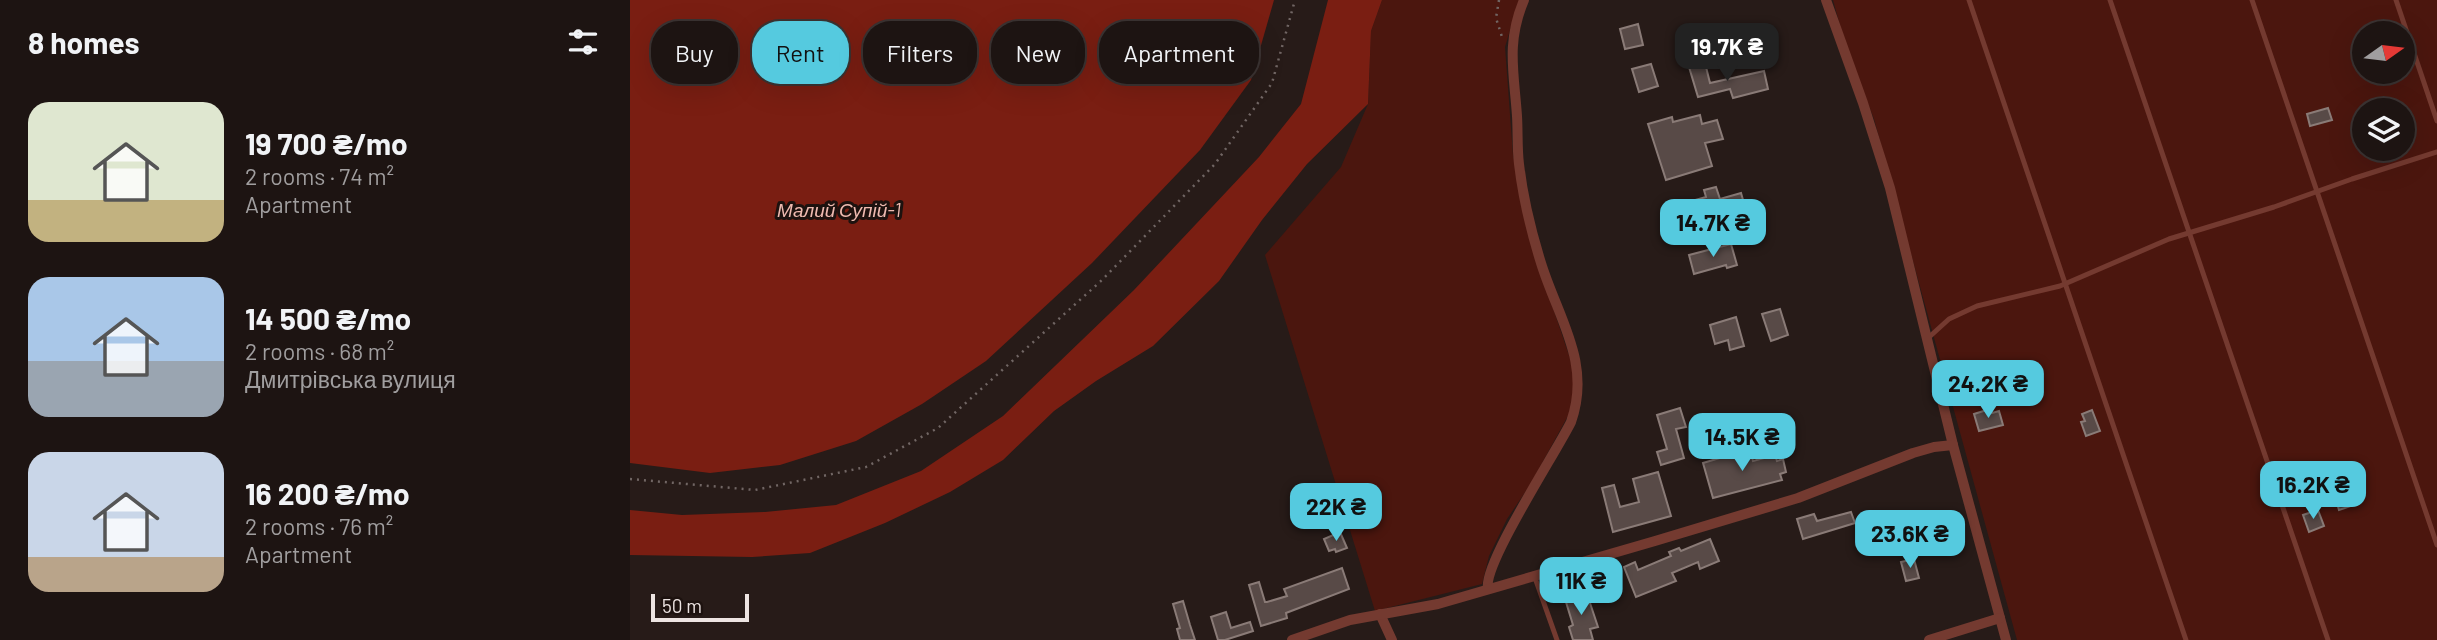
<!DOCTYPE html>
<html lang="en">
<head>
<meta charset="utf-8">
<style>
	body { margin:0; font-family:Barlow,sans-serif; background:#2a2120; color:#f1f3f6; height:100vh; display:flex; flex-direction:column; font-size:26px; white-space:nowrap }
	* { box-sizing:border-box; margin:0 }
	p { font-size:23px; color:#a09e9f }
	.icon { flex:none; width:38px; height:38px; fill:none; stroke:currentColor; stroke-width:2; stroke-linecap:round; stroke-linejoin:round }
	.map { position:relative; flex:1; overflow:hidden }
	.panel { display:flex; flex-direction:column; background:#1d1412; width:630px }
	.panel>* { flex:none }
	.hud { position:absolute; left:21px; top:21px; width:665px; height:63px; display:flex; gap:14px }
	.needle { width:46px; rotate:76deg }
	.tools { position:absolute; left:1722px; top:21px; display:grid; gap:14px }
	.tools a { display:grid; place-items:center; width:63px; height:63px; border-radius:50%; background:#1d1412; box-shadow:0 7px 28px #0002,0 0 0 2px #3b3332; font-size:35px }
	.scale { position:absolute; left:21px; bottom:18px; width:98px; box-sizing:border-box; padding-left:7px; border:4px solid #ede4e2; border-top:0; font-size:19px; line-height:24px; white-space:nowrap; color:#ede4e2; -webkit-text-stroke:5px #1d120f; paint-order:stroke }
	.price { position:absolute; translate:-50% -60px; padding:0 16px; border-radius:14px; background:#55cadf; color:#111; font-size:23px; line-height:46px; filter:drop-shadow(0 2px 4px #0008) }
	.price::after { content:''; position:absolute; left:50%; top:42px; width:21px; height:16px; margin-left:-10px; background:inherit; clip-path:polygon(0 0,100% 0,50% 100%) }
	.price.on { background:#222; color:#fff }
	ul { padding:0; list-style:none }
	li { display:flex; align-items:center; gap:21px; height:175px; padding:0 28px }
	li span { display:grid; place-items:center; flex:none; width:196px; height:140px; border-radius:21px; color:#555 }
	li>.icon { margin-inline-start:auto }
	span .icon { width:84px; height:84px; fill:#fffc; stroke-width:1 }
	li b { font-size:30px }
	h2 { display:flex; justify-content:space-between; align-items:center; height:84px; padding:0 28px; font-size:30px }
	.chip { padding:0 24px; border-radius:28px; background:#1d1412; box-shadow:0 7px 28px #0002,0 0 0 2px #3b3332; font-size:24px; line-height:63px }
	.chip.on { background:#55cadf; color:#111 }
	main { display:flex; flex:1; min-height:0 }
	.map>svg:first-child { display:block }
</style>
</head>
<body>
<main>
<section class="panel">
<h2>8 homes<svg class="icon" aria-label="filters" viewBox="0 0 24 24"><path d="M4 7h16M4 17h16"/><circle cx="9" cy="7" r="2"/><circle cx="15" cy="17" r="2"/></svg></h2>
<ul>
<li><span style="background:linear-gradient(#dfe7d0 70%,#c2b280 0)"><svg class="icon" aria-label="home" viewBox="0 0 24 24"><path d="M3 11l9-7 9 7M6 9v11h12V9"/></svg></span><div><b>19 700 ₴/mo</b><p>2 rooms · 74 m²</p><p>Apartment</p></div></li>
<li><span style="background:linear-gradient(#a9c7e8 60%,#9aa5b1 0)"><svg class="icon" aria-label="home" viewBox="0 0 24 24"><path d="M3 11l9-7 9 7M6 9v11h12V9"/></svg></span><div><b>14 500 ₴/mo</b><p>2 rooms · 68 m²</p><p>Дмитрівська вулиця</p></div></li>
<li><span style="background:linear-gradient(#c9d6e8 75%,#b9a48a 0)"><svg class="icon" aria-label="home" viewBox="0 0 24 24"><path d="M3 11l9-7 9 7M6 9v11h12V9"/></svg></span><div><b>16 200 ₴/mo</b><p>2 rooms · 76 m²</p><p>Apartment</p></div></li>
</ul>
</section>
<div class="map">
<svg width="1807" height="640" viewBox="0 0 1807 640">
	<rect width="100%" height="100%" fill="#271b18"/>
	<g fill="#4b160e" fill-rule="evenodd">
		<path d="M752 0H889L875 47 883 155 900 240 944 370 943 395 939 414 900 485 877 519 859 556 852 584 745 611 635 255 711 167 738 104 741 31Z"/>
		<path d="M1203 0H1807V640H1387L1244 119 1216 47ZM1734 33H1773V72H1734ZM1734 110H1773V149H1734Z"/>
	</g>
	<g fill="#7a1e12">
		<path d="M0 0H644L621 80 570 150 462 263 356 361 292 404 226 441 150 465 80 473 0 463Z"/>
		<path d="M698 0H752L741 31 738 104 677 164 632 220 589 281 523 346 466 381 424 411 373 460 320 492 255 523 180 553 122 557 0 555V510L52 515 135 512 206 505 291 471 373 416 504 290 629 157 671 104Z"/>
	</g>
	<g fill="#584a47" stroke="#8a7b77" stroke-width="2">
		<path d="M1008 24 1013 45 995 49 990 29Z"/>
		<path d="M1075 63 1080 83 1134 71 1138 89 1103 98 1100 89 1068 97 1059 67Z"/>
		<path d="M1021 64 1028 86 1009 92 1002 69Z"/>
		<path d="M1698 108 1702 120 1680 126 1677 114Z"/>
		<path d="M1070 115 1072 124 1087 120 1093 139 1075 143 1082 166 1036 180 1018 124 1042 117 1043 122Z"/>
		<path d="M1086 187 1090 199 1111 193 1118 217 1107 221 1103 207 1072 216 1073 220 1050 226 1044 206 1076 197 1074 190Z"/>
		<path d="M1101 244 1107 265 1097 268 1096 265 1064 274 1059 255Z"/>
		<path d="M1150 309 1158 335 1141 341 1132 314Z"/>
		<path d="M1106 317 1114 346 1100 350 1098 340 1085 344 1080 325Z"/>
		<path d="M1050 408 1056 427 1046 429 1054 458 1031 465 1027 452 1037 449 1027 415Z"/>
		<path d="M1360 409 1362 413 1369 411 1373 425 1349 431 1344 414Z"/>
		<path d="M1462 410 1470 431 1456 436 1451 422 1455 421 1452 414Z"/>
		<path d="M1120 449 1123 461 1145 455 1147 461 1153 459 1156 472 1150 474 1152 480 1083 498 1073 463Z"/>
		<path d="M1028 472 1041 516 983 532 972 488 984 485 990 507 1009 502 1003 479Z"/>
		<path d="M1714 487 1721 506 1709 510 1703 490Z"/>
		<path d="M1688 510 1694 526 1679 532 1673 515Z"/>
		<path d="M1221 512 1225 523 1173 539 1167 519 1184 514 1187 521Z"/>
		<path d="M710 532 717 548 706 552 705 549 699 551 694 539Z"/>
		<path d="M1080 539 1089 561 1070 569 1068 562 1042 573 1046 581 1006 597 994 567 1005 562 1008 570 1041 556 1039 552 1049 548 1051 551Z"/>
		<path d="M1284 559 1289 578 1276 581 1271 562Z"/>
		<path d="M712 568 719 589 656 613 657 618 631 626 619 585 629 582 635 602H637L657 596 654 589Z"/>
		<path d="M956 591 968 627 960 629 963 640H943L939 627 943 625 936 602 941 600 940 595Z"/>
		<path d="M553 601 560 625 565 640H550L547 629 550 628 543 604Z"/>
		<path d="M596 612 601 628 620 622 623 631 595 640H588L581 617Z"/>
	</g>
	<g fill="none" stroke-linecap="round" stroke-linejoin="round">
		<g stroke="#716664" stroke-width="2.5" stroke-dasharray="2 5" stroke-linecap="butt">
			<path d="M869 0 866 18 872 37"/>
			<path d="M0 479 125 490 236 467 308 428 472 280 585 164 642 83 665 0"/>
		</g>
		<g stroke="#743a30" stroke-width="5">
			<path d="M1339 0 1556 640"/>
			<path d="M1480 0 1698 640"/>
			<path d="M1622 0 1807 545"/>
			<path d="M1766 0 1807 121"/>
			<path d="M1297 339 1319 319 1347 306 1430 286 1539 239 1644 207 1722 179 1807 152"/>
			<path d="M904 575 927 640"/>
		</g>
		<g stroke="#743a30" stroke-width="10">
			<path d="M1196 0 1233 103 1260 188 1323 445"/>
			<path d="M858 588C853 564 927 451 941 422 962 363 928 318 911 263 901 231 893 198 889 164 887 148 888 132 887 116 884 72 876 43 894 0"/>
			<path d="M750 614 762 640"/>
			<path d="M662 640 720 620 808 604 1025 541 1168 498 1283 453 1304 447 1323 445 1376 640"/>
			<path d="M1299 640 1370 618"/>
		</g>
	</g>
	<g text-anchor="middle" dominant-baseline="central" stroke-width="6" stroke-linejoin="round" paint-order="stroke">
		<g font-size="19" font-style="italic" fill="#efbab0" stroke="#1d120f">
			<text x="209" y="209">Малий Супій-1</text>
		</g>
	</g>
</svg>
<div class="tools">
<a><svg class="needle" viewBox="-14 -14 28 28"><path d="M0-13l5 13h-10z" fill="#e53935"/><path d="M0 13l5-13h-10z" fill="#a09e9f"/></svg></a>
<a><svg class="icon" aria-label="layers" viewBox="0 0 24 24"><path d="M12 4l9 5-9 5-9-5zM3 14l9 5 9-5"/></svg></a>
</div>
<div class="scale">50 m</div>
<b class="price on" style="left:1097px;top:83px">19.7K ₴</b>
<b class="price" style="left:1083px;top:259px">14.7K ₴</b>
<b class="price" style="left:1358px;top:420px">24.2K ₴</b>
<b class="price" style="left:1112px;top:473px">14.5K ₴</b>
<b class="price" style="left:1683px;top:521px">16.2K ₴</b>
<b class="price" style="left:706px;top:543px">22K ₴</b>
<b class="price" style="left:1280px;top:570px">23.6K ₴</b>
<b class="price" style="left:951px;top:617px">11K ₴</b>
<div class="hud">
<a class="chip">Buy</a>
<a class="chip on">Rent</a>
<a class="chip">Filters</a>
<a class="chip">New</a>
<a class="chip">Apartment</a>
</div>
</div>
</main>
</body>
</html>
